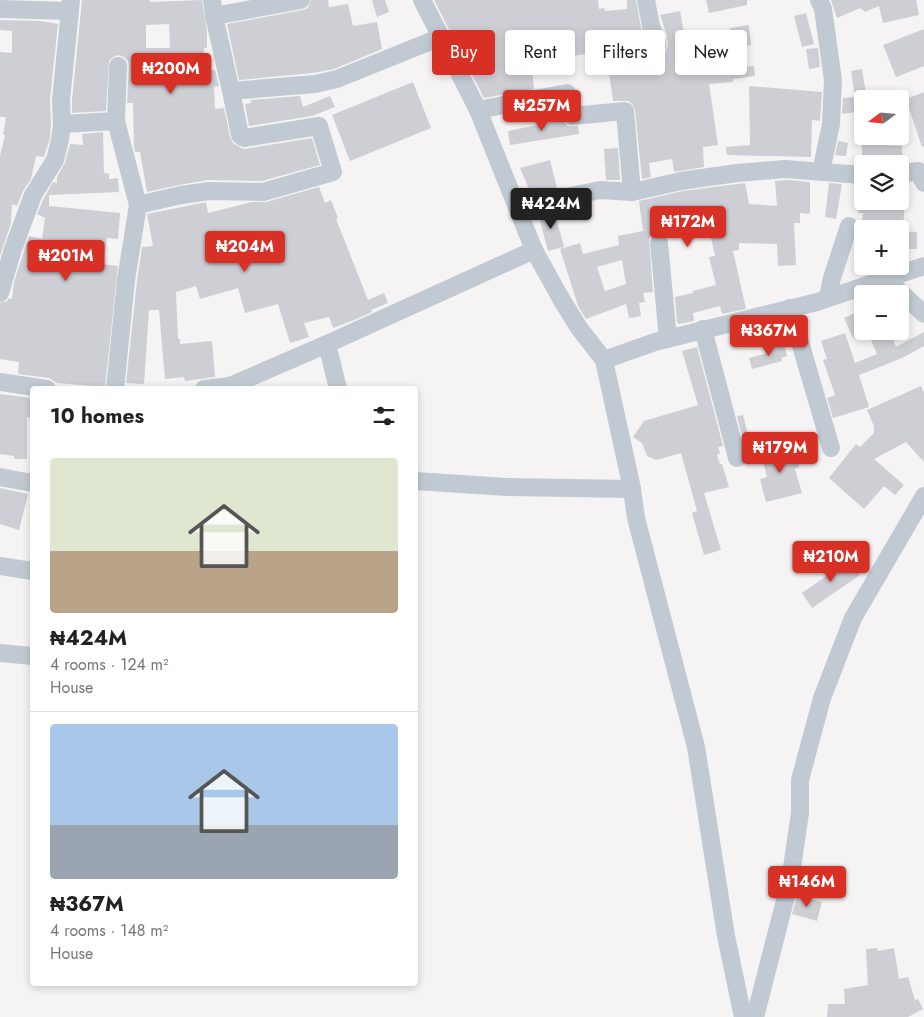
<!DOCTYPE html>
<html lang="en">
<head>
<meta charset="utf-8">
<style>
	body { margin:0; font-family:Jost,sans-serif; background:#f2f2f2; color:#222; height:100vh; display:flex; flex-direction:column; font-size:19px; white-space:nowrap }
	* { box-sizing:border-box; margin:0 }
	p { font-size:16px; color:#767676 }
	.icon { flex:none; width:28px; height:28px; fill:none; stroke:currentColor; stroke-width:2; stroke-linecap:round; stroke-linejoin:round }
	.map { position:relative; flex:1; overflow:hidden }
	.panel { position:absolute; left:30px; top:386px; width:388px; height:600px; display:flex; flex-direction:column; background:#fff; border-radius:5px; box-shadow:0 2px 8px #0003 }
	.panel>* { flex:none }
	.top-card { position:absolute; left:432px; top:30px; width:416px; height:45px; display:flex; gap:10px }
	.needle { width:32px; rotate:254deg }
	.tools { position:absolute; left:854px; top:90px; display:grid; gap:10px }
	.tools a { display:grid; place-items:center; width:55px; height:55px; border-radius:5px; background:#fff; box-shadow:0 2px 8px #0003; font-size:25px }
	.price { position:absolute; translate:-50% -42px; padding:0 11px; border-radius:5px; background:#d93025; color:#fff; font-size:16px; line-height:32px; filter:drop-shadow(0 1px 2px #0008) }
	.price::after { content:''; position:absolute; left:50%; top:30px; width:15px; height:11px; margin-left:-8px; background:inherit; clip-path:polygon(0 0,100% 0,50% 100%) }
	.price.on { background:#222; color:#fff }
	ul { padding:0; list-style:none }
	li { display:grid; align-content:center; gap:10px; height:265px; padding:0 20px }
	li+li { border-top:1px solid #e0e0e0 }
	li span { display:grid; place-items:center; height:155px; border-radius:5px; color:#555 }
	li>.icon { margin-inline-start:auto }
	span .icon { width:90px; height:90px; fill:#fffc; stroke-width:1 }
	li b { font-size:21px }
	h2 { display:flex; justify-content:space-between; align-items:center; height:60px; padding:0 20px; font-size:21px }
	.chip { padding:0 18px; border-radius:5px; background:#fff; box-shadow:0 2px 8px #0003; font-size:18px; line-height:45px }
	.chip.on { background:#d93025; color:#fff }
	.map>svg:first-child { display:block }
</style>
</head>
<body>
<div class="map">
<svg width="924" height="1017" viewBox="0 0 924 1017">
	<rect width="100%" height="100%" fill="#f5f3f3"/>
	<g fill="#cdcfd5" fill-rule="evenodd">
		<path d="M82 0H150V2L202 0 207 31V48H204L203 70H215L219 86 214 87 215 109 224 108 230 137 233 143 241 148 245 149 312 138 320 165 262 181 208 180 179 185 147 192 140 152H135L134 148 133 103H127L129 66 128 61 124 57 118 55 113 57 109 61 106 111 72 113V100ZM169 24 170 48H146V25Z"/>
		<path d="M311 0H328L329 7 348 4 353 26 377 22 382 49 334 69 313 73 239 80 227 24 303 10 308 8Z"/>
		<path d="M372 0H385L389 12 377 17Z"/>
		<path d="M434 0H598L599 9 604 8 605 11 627 9V0H636L641 28 645 39 626 47 624 57 627 62 632 64H637L665 54 668 46 667 36 660 15 680 11 684 33 705 30 708 50 675 54 677 73 754 66 755 76 733 79V82L709 84 718 145 703 147 704 167 674 172 672 159 649 163 651 177 642 179 635 110 633 105 629 101H613L606 51 572 56 573 64 532 68 534 89 484 98Z"/>
		<path d="M706 0H747V5L709 13Z"/>
		<path d="M831 0H916L919 15 883 23 879 6 865 12 860 8 837 18Z"/>
		<path d="M806 13 814 44 802 47 794 16Z"/>
		<path d="M0 20 41 21 58 24 50 99 51 124 50 138 44 157 36 156 31 179 23 191 17 206 12 204 11 223 0 256V156L5 135H3L6 117H0V52L12 53V31L0 30Z"/>
		<path d="M749 25 751 45 732 47 730 28Z"/>
		<path d="M924 29V66L896 77 883 45Z"/>
		<path d="M818 48 820 67 809 69 806 49Z"/>
		<path d="M862 69 867 99H862V111L842 114 843 98 855 97 851 71Z"/>
		<path d="M413 82 431 128 350 161 332 115Z"/>
		<path d="M749 86 822 92 820 121 812 120 811 157 727 155 726 147 750 145Z"/>
		<path d="M924 92V146L922 147 906 99Z"/>
		<path d="M300 96 303 107 330 96 335 107 312 116 249 126 245 104 251 103V100Z"/>
		<path d="M562 120 568 126H578L579 134 510 145 508 131Z"/>
		<path d="M103 132 104 173 109 174V179L118 178 119 192 49 195V206L120 213 118 239 107 238 103 264 118 266 105 387 57 383 49 378 18 374 19 362 0 359V303L7 301 9 298 12 299 14 282 29 236 42 239 45 218 37 214 43 200 53 182 57 183V177L65 163 70 144 83 145 82 134Z"/>
		<path d="M838 141 848 143 846 156 835 155Z"/>
		<path d="M862 144 902 146V163L865 164V158H862Z"/>
		<path d="M618 148 620 180H606L604 149Z"/>
		<path d="M550 160 557 188 528 194 526 190 529 189 520 168Z"/>
		<path d="M788 180 810 182V214L800 213V223H794L796 265 778 266 777 244 739 243V250L733 251 746 309 722 314 720 306 693 313 694 321 679 324 677 322 675 297 693 293V291L716 285 709 257 715 256 710 234 665 235 658 232 652 235 649 239 653 292 643 293 645 302 639 303 641 316 629 318 626 304 586 319 578 306 560 249 580 243 583 254 619 245 618 236 643 231 639 201 683 191 745 183 749 204 777 206 775 181ZM622 260 626 284 605 291 597 267Z"/>
		<path d="M829 183 842 184 836 219 825 217Z"/>
		<path d="M319 187 325 203 331 200 338 218 336 219 368 300 384 293 388 303 371 310 372 312 354 320 333 328 329 317 304 323 309 337 290 343 278 304 245 313 238 288 200 299 196 286 176 292 178 339H180V344L212 341 215 377 185 381 184 377 165 379 159 310H149L144 384 126 383 137 281 142 247 153 246 147 214 206 202 208 213 252 202H266Z"/>
		<path d="M859 201H905L903 229H872L873 223 862 222 863 213H858Z"/>
		<path d="M554 210 564 247 548 251 538 213Z"/>
		<path d="M900 231 917 232V249H900Z"/>
		<path d="M862 310V334L853 338 844 318Z"/>
		<path d="M867 331H890L896 347 924 332V346L902 358 859 375 869 407 833 418 827 398 835 395 823 360 827 359 821 341 845 333 855 363 877 354Z"/>
		<path d="M784 345 787 356 781 358 782 361 752 369 749 358 768 353 767 349Z"/>
		<path d="M697 347 723 446 718 447 720 453 717 455 720 464H722L729 487 704 493 721 550 704 555 692 513 697 511 681 453 656 460 647 456 642 443 633 437 644 421 698 405 682 351Z"/>
		<path d="M921 386 924 393V462L906 442 874 459 904 485 895 495 884 486 864 509 829 478 856 444 860 447 874 433V426L867 410Z"/>
		<path d="M0 394 32 398V418L27 417V459H14V456L0 454Z"/>
		<path d="M743 415 749 438 743 440 737 416Z"/>
		<path d="M793 444 799 467 795 469 802 493 766 502 760 479 767 477 761 453Z"/>
		<path d="M0 488 28 494 19 530 0 524Z"/>
		<path d="M849 559 860 575 812 608 802 593 832 572 831 571Z"/>
		<path d="M797 896 822 902 817 921 792 914Z"/>
		<path d="M877 948 878 951 894 948 899 979 908 977 915 1000 918 999 923 1009 908 1017H827L828 1004H845L844 989 868 985 866 949Z"/>
	</g>
	<g fill="none" stroke-linecap="round" stroke-linejoin="round">
		<g stroke="#c1cad2" stroke-width="18">
			<path d="M212 0 214 16 231 91"/>
			<path d="M422 0 478 110 534 250 560 297 579 328 604 360 632 489 636 518 696 747 726 936 743 1017"/>
			<path d="M819 0 823 9 833 80 831 124 821 172"/>
			<path d="M0 9 69 11"/>
			<path d="M214 16 301 0"/>
			<path d="M634 54 657 47 656 37 651 26 646 0"/>
			<path d="M478 110 567 93 570 114 572 116 625 111 632 192 681 181 737 173 785 169 862 175"/>
			<path d="M116 121 118 66"/>
			<path d="M62 124 116 121 138 205 126 280 115 389"/>
			<path d="M900 174 918 171 924 183"/>
			<path d="M138 205 181 195 209 191 263 192 333 172 319 126 244 138 240 135 231 91 315 84 337 79 441 37"/>
			<path d="M517 207 600 190 632 192"/>
			<path d="M659 243 668 339"/>
			<path d="M885 278 924 314"/>
			<path d="M0 293 13 249 33 195 55 160 60 140 62 124 61 100 71 0"/>
			<path d="M828 297 832 278 849 226"/>
			<path d="M790 308 831 448"/>
			<path d="M703 329 737 458"/>
			<path d="M327 344 338 389"/>
			<path d="M604 360 655 342 817 302 924 266"/>
			<path d="M0 382 47 389"/>
			<path d="M204 389 230 386 327 344 534 250"/>
			<path d="M0 477 32 483"/>
			<path d="M415 481 507 487 632 489"/>
			<path d="M0 566 32 571"/>
			<path d="M0 653 32 656"/>
			<path d="M755 1017 790 881 800 813V780L822 698 853 618 924 496"/>
		</g>
	</g>
</svg>
<div class="tools">
<a><svg class="needle" viewBox="-14 -14 28 28"><path d="M0-13l5 13h-10z" fill="#e53935"/><path d="M0 13l5-13h-10z" fill="#767676"/></svg></a>
<a><svg class="icon" aria-label="layers" viewBox="0 0 24 24"><path d="M12 4l9 5-9 5-9-5zM3 14l9 5 9-5"/></svg></a>
<a>+</a>
<a>−</a>
</div>
<b class="price" style="left:171px;top:95px">₦200M</b>
<b class="price" style="left:542px;top:132px">₦257M</b>
<b class="price on" style="left:551px;top:230px">₦424M</b>
<b class="price" style="left:688px;top:248px">₦172M</b>
<b class="price" style="left:245px;top:273px">₦204M</b>
<b class="price" style="left:66px;top:282px">₦201M</b>
<b class="price" style="left:769px;top:357px">₦367M</b>
<b class="price" style="left:780px;top:474px">₦179M</b>
<b class="price" style="left:831px;top:583px">₦210M</b>
<b class="price" style="left:807px;top:908px">₦146M</b>
<div class="top-card">
<a class="chip on">Buy</a>
<a class="chip">Rent</a>
<a class="chip">Filters</a>
<a class="chip">New</a>
</div>
<section class="panel">
<h2>10 homes<svg class="icon" aria-label="filters" viewBox="0 0 24 24"><path d="M4 7h16M4 17h16"/><circle cx="9" cy="7" r="2"/><circle cx="15" cy="17" r="2"/></svg></h2>
<ul>
<li><span style="background:linear-gradient(#dfe7d0 60%,#b9a48a 0)"><svg class="icon" aria-label="home" viewBox="0 0 24 24"><path d="M3 11l9-7 9 7M6 9v11h12V9"/></svg></span><div><b>₦424M</b><p>4 rooms · 124 m²</p><p>House</p></div></li>
<li><span style="background:linear-gradient(#a9c7e8 65%,#9aa5b1 0)"><svg class="icon" aria-label="home" viewBox="0 0 24 24"><path d="M3 11l9-7 9 7M6 9v11h12V9"/></svg></span><div><b>₦367M</b><p>4 rooms · 148 m²</p><p>House</p></div></li>
</ul>
</section>
</div>
</body>
</html>
